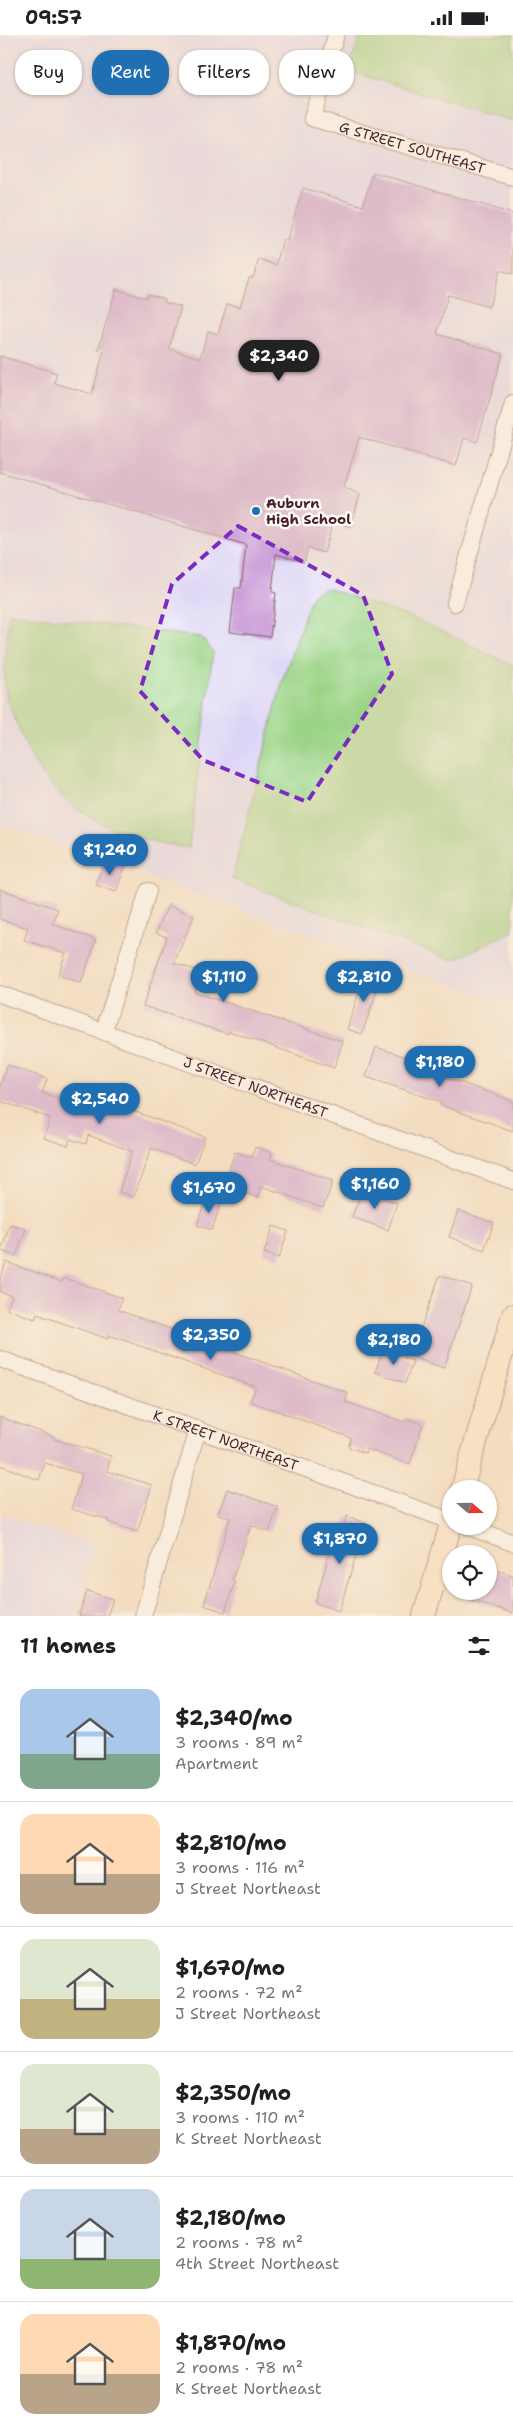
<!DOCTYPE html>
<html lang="en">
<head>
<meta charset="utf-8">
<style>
	body { margin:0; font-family:"Shantell Sans",sans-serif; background:#f2f2f2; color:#202124; height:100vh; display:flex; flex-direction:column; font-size:19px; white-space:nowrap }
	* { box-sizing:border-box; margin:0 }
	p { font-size:16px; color:#757577 }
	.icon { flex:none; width:28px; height:28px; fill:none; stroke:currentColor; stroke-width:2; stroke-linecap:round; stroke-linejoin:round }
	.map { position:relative; height:1581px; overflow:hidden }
	.sheet { display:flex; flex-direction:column; background:#fff; flex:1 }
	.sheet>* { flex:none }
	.banner { position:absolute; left:15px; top:15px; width:484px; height:45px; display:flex; gap:10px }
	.needle { width:32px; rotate:110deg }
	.fabs { position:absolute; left:442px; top:1445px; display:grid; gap:10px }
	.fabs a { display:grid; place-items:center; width:55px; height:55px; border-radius:50%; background:#fff; box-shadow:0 1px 4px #0004; font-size:25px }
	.price { position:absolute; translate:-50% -42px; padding:0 11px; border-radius:18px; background:#1f6fb2; color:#fff; font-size:16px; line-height:32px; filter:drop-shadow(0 1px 2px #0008) }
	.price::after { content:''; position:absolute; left:50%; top:30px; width:15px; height:11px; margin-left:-8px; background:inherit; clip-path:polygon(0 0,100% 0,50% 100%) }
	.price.on { background:#222; color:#fff }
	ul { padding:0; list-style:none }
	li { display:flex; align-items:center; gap:15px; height:125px; padding:0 20px }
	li+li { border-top:1px solid #e0e0e0 }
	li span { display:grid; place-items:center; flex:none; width:140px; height:100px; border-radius:15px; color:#555 }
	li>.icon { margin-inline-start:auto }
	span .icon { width:60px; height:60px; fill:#fffc; stroke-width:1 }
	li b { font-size:21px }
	h2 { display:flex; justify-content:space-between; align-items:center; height:60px; padding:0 20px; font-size:21px }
	.chip { padding:0 18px; border-radius:20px; background:#fff; box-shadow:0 1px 4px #0004; font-size:18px; line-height:45px }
	.chip.on { background:#1f6fb2; color:#fff }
	.status { display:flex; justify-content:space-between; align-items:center; height:35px; padding:0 25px; background:#fff; direction:ltr }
	.status svg { height:14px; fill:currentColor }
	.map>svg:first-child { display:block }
</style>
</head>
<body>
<div class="status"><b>09:57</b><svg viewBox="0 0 49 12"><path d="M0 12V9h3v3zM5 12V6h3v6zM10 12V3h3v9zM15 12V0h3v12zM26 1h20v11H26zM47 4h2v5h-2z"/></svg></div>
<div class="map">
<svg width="513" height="1581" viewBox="0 0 513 1581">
	<rect width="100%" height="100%" fill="#fdfcf7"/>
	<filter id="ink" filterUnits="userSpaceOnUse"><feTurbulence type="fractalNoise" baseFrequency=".02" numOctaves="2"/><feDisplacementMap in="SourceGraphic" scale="10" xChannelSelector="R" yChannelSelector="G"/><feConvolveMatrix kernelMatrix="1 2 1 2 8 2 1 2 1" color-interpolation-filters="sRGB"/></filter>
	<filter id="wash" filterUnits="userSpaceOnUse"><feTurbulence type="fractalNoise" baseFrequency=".0096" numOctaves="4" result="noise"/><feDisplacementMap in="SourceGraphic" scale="20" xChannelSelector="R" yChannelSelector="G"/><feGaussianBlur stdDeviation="1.12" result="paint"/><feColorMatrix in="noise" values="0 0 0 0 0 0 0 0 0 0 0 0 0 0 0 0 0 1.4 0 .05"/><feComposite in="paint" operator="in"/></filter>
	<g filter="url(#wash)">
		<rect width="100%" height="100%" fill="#f2ddc0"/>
		<g fill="#ddd5f6">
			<path d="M0 0H513V971L0 789Z"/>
			<path d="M0 1479 94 1510 73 1581H0Z"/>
		</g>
		<g fill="#9bd487" stroke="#727a59">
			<path d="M360 0H513V86L349 36Z"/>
			<path d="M326 553 413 583 513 630V896L453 925 232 844 282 646 312 560Z"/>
			<path d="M9 578 201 602 213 617 189 813C108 801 49 775 19 694 15 682 7 670 6 658 3 631 6 605 9 578Z"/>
		</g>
		<g id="blocks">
			<g fill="#c493d6">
				<path d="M373 137 513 179V239L500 235 489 272 448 260 437 299 503 319 477 407 464 403 456 431 359 402 344 452 360 460 351 492 333 487 324 518 308 513 304 527 276 519 272 557 276 558 270 602 230 597 235 553H241L246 510 0 437V321L57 338 54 348 92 359 104 316 98 315 116 254 146 263 148 259 165 264 164 267 181 272 169 314 200 323 208 296 218 299 227 269 240 272 249 243H253L259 224 276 230 283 204 287 205 303 153 363 171Z"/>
				<path d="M105 824 125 832 116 857 96 850Z"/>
				<path d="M0 854 58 874 53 889 96 905 81 948 58 940 66 918 24 905 28 893 0 884Z"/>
				<path d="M168 870 194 881 174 928 201 937 194 957 343 1006 334 1033 229 996 228 999 143 971 167 902 156 898Z"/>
				<path d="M365 938 381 944 362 999 347 994Z"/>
				<path d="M376 1012 431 1030 428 1036 513 1066V1096L440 1070 441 1067 366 1042Z"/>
				<path d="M7 1030 47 1044 42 1058 79 1070 83 1058 205 1102 195 1129 151 1113 134 1162 119 1157 132 1116 88 1100 86 1109 70 1104 68 1111 44 1103 50 1083 0 1066V1051Z"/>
				<path d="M255 1112 272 1118 270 1124 333 1146 323 1173 261 1151 258 1163 223 1151 235 1117 252 1122Z"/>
				<path d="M362 1156 397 1168 388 1195 352 1182Z"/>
				<path d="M206 1163 221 1168 212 1195 197 1190Z"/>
				<path d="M458 1175 494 1188 484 1215 449 1202Z"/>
				<path d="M10 1189 26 1194 16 1221 1 1216Z"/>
				<path d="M273 1191 288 1196 279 1223 264 1218Z"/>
				<path d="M6 1227 62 1247 64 1243 122 1263 118 1275 348 1358 345 1367 405 1387 406 1383 423 1389 410 1429 366 1414 365 1418 348 1412 351 1403 250 1366 256 1352 109 1300 108 1304 37 1279 35 1284 7 1274 12 1261 0 1257V1244Z"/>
				<path d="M440 1240 472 1251 444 1333 401 1318 410 1291 420 1295Z"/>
				<path d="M383 1314 413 1326 405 1348 375 1337Z"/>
				<path d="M0 1382 55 1402 54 1404 111 1421 107 1436 152 1450 137 1497 108 1487 109 1485 71 1474 82 1439 45 1428 39 1445 0 1430Z"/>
				<path d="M227 1454 278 1472 269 1497 251 1490 232 1545 235 1546 225 1577 204 1570 230 1483 218 1479Z"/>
				<path d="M347 1481 366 1488 339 1576 315 1568 332 1509 336 1510Z"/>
				<path d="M489 1533 513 1540V1578L456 1560 457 1556H489Z"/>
				<path d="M87 1556 113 1564 107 1581H79Z"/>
			</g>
		</g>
	</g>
	<g filter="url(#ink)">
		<use href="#blocks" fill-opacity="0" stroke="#85625f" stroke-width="1"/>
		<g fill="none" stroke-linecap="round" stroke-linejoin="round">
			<g stroke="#85625f" stroke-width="18">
				<g id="street">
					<path id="s1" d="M336 0 312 83 513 142"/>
					<path d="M455 568 513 368"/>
					<path id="s2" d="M0 959 513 1146"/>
					<path d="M104 995 148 856"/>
					<path id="s3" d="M0 1324 451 1486"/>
					<path d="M467 1491 513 1508"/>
					<path d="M143 1581 198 1394"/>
				</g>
			</g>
			<g stroke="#85625f" stroke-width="24">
				<g id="secondary">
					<path d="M462 1454 513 1280"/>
					<path d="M424 1581 451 1489"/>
				</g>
			</g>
			<use href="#street" stroke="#fff" stroke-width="16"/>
			<use href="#secondary" stroke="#fee4c6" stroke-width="22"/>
		</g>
	</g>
	<path d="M0 0H513V1581H0ZM238 491 363 560 392 639 307 767 203 725 140 656 172 549Z" fill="#f2ddc0" fill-opacity=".55" fill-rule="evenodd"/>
	<path fill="none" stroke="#7b2cbf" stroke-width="4" stroke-dasharray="10 6" stroke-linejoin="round" d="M238 491 363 560 392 639 307 767 203 725 140 656 172 549Z"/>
	<circle fill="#1f6fb2" stroke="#fdfcf7" stroke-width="2" cx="256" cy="476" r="5"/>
	<g text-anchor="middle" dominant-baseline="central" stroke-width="5" stroke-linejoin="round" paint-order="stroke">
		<g font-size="14" fill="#4a1f2b" stroke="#fdfcf7">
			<text stroke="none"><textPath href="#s1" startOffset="191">G STREET SOUTHEAST</textPath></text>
			<text stroke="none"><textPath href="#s2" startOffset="272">J STREET NORTHEAST</textPath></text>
			<text stroke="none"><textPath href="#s3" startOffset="240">K STREET NORTHEAST</textPath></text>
		</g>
		<g font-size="14" font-weight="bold" fill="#4a1f2b" stroke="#fdfcf7" text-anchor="start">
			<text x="266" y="468">Auburn<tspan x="266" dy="16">High School</tspan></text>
		</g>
	</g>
</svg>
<div class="fabs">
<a><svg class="needle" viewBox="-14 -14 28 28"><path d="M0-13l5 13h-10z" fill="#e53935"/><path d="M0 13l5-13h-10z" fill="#757577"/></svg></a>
<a><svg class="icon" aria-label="locate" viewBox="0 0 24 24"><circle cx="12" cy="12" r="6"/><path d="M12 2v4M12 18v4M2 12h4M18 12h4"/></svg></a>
</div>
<b class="price on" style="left:279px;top:347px">$2,340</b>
<b class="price" style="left:110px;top:841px">$1,240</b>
<b class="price" style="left:224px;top:968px">$1,110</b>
<b class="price" style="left:364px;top:968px">$2,810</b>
<b class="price" style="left:440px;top:1053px">$1,180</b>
<b class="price" style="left:100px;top:1090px">$2,540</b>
<b class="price" style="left:375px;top:1175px">$1,160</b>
<b class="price" style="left:209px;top:1179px">$1,670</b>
<b class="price" style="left:211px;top:1326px">$2,350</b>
<b class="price" style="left:394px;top:1331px">$2,180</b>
<b class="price" style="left:340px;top:1530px">$1,870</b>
<div class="banner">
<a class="chip">Buy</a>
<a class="chip on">Rent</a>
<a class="chip">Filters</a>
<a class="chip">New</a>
</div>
</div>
<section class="sheet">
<h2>11 homes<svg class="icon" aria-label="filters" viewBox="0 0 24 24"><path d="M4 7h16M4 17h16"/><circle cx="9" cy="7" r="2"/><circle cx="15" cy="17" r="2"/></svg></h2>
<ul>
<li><span style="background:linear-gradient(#a9c7e8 65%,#7fa58c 0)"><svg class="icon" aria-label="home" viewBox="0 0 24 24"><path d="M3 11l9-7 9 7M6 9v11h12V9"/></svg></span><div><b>$2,340/mo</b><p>3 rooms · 89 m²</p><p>Apartment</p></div></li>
<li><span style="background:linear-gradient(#ffd9b3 60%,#b9a48a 0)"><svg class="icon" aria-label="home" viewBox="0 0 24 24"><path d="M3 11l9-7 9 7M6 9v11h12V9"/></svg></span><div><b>$2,810/mo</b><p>3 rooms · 116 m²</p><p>J Street Northeast</p></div></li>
<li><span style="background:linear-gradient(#dfe7d0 60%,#c2b280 0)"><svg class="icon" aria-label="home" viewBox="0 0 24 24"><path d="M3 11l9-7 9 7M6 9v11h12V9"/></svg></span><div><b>$1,670/mo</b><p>2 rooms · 72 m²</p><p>J Street Northeast</p></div></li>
<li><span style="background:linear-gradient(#dfe7d0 65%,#b9a48a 0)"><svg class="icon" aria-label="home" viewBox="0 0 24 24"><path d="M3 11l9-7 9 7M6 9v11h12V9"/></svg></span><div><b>$2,350/mo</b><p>3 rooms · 110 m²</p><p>K Street Northeast</p></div></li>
<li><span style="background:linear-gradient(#c9d6e8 70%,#8fb573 0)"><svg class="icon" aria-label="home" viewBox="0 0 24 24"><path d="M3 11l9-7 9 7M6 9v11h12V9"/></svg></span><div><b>$2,180/mo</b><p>2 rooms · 78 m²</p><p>4th Street Northeast</p></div></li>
<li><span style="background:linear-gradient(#ffd9b3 60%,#b9a48a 0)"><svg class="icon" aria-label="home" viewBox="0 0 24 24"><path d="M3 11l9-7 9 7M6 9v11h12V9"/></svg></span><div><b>$1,870/mo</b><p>2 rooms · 78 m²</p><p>K Street Northeast</p></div></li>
</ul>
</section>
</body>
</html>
